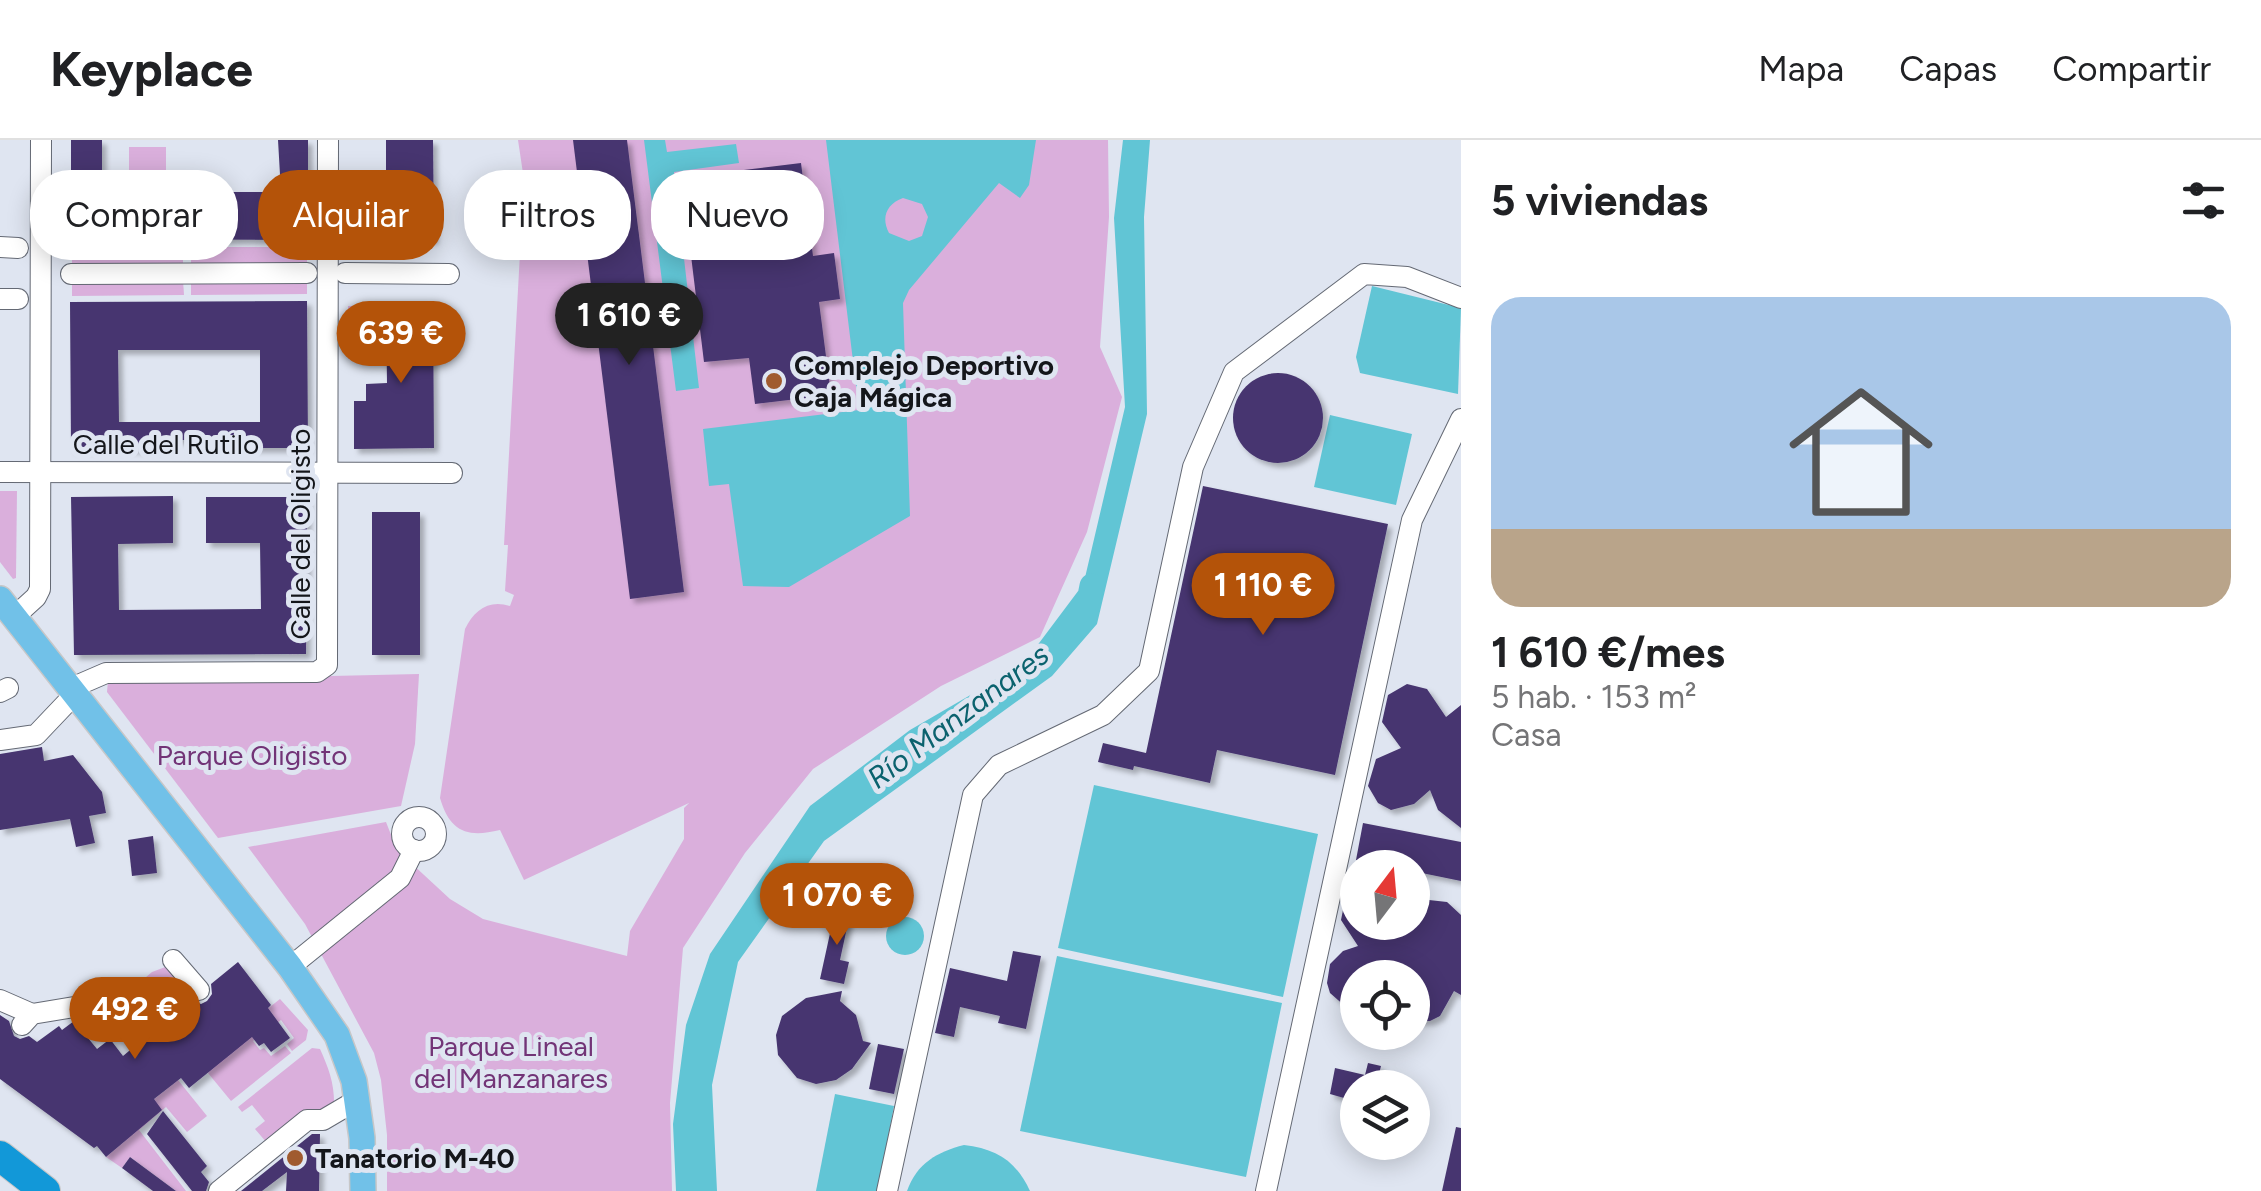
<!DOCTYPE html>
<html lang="es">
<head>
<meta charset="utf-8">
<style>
	body { margin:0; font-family:Figtree,sans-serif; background:#f6f6f6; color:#202124; height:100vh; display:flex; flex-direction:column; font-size:38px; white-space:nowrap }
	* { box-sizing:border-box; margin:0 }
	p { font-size:32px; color:#757577 }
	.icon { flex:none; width:55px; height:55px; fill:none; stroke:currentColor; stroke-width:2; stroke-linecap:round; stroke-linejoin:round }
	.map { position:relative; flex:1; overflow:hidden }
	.drawer { display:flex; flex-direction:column; background:#fff; width:800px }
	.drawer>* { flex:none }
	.banner { position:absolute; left:30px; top:30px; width:950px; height:90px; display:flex; gap:20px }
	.needle { width:65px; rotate:16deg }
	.buttons { position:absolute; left:1340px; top:710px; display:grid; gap:20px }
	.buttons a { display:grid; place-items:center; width:90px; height:90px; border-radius:50%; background:#fff; box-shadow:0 5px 25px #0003; font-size:50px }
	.price { position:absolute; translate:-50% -85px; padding:0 22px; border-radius:35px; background:#b45309; color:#fff; font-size:32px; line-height:65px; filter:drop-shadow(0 2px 5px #0008) }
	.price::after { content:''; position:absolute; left:50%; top:60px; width:30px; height:22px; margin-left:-15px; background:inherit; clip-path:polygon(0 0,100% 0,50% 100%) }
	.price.on { background:#222; color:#fff }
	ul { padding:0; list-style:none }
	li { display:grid; align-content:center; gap:20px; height:530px; padding:0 30px }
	li span { display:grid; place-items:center; height:310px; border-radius:30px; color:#555 }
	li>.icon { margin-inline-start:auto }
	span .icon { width:180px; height:180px; fill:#fffc; stroke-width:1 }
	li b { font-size:42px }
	h2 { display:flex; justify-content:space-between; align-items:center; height:120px; padding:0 30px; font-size:42px }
	.pill { padding:0 35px; border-radius:40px; background:#fff; box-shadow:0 5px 25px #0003; font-size:35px; line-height:90px }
	.pill.on { background:#b45309; color:#fff }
	header { display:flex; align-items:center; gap:60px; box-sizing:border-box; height:140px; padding:0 50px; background:#fff; border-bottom:2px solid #e0e0e0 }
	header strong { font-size:48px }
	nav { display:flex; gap:55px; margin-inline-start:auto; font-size:35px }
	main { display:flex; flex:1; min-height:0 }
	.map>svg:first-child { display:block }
</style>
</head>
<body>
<header>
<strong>Keyplace</strong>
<nav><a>Mapa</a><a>Capas</a><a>Compartir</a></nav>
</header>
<main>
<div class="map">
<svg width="1461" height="1051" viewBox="0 0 1461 1051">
	<defs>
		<filter id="shadow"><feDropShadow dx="4.5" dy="4.5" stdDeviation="2.5" flood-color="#0004"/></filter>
	</defs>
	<rect width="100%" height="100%" fill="#dfe5f1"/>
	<g fill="#daafdc">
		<path d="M518 0H1108L1109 77 1100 207 1122 257 1087 392 1040 497 941 546 813 629 745 713 683 808 670 963 672 1051H387V995L381 940 374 913 305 784 248 707 386 682 397 710 450 759 483 779 627 816 630 791 684 699V668L689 663 524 740 500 690C467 698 450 692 440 658L465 489C474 470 489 459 510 466L514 455 505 451 508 405H504L524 40Z"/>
		<rect x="129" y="7" width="37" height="41"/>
		<rect x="347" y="44" width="33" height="56"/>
		<path d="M183 107V126L72 127V108Z"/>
		<path d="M191 107H307V125L191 126Z"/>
		<path d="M191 139H307V154L191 155Z"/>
		<path d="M72 140H183L184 155 72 156Z"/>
		<rect x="348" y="166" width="33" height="53"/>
		<path d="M0 351H17L16 438 13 439 0 422Z"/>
		<path d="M419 534 415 604 401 666 218 698 107 552 108 541Z"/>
		<path d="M168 826 196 854 133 906 113 882 109 885 105 872 152 832Z"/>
		<path d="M280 859 308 890 306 900 292 911 287 904 294 898 281 880 253 901 260 910 264 908 271 916 285 906 291 913 231 961 208 933 238 892Z"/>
		<path d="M312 908 320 909C329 929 335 945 334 968L267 1003 255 989 265 981 252 965 242 972 238 967Z"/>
		<path d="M178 940 207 976 187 992 166 967 139 990 186 1051H176L130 1017 122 1028 106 1017 127 999 118 988Z"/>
	</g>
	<g fill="#61c5d5" fill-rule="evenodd">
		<path d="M644 0H665L667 12 736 4 739 23 674 32 699 248 676 251Z"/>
		<path d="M826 0H1036L1029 45 1020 58 999 43 909 150 903 163 910 376 789 447 743 446 729 344 709 346 703 289 859 270ZM903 58 922 64 928 77 922 96 909 101 889 93C881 78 886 64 903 58Z"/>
		<path d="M1123 0H1150L1144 77 1147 274 1097 484 1052 536 824 701 738 822 712 945 717 1051H676L673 984 686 885 710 814 810 666 910 590 986 546 1066 488 1076 476 1125 267 1114 78Z"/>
		<path d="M1372 146 1461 168 1458 254 1360 233 1356 217Z"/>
		<path d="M1330 275 1412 294 1396 365 1314 347Z"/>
		<path d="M1094 645 1318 694 1283 857 1058 808Z"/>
		<circle cx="905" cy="796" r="19"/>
		<path d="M1057 816 1282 863 1246 1037 1020 991Z"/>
		<path d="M835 954 894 966 878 1051H816Z"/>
		<path d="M964 1005C997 1009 1016 1021 1030 1051H907C917 1023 937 1012 964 1005Z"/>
	</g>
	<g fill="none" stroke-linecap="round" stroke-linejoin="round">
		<path stroke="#61c5d5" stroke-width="25" d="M1045 516 1090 456 1092 446"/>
	</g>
	<g fill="#47366f" fill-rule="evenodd" filter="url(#shadow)">
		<path d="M71 0H102V52H281L278 0H308V100L71 99Z"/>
		<path d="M386 0H433L434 100H386Z"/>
		<path d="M573 0H627L684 452 630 459Z"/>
		<path d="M801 23 813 116 834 113 840 159 819 162 831 255 755 264 749 218 704 222 683 50 728 44 727 32Z"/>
		<path d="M307 161 308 308H210L209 300H169V309H71L70 162ZM118 210H260V282H119Z"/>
		<path d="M386 165H433L434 308 354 309V261H366V244L387 243Z"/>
		<circle cx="1278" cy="278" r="45"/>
		<path d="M1203 346 1388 384 1335 635 1217 610 1210 643 1134 626 1133 630 1098 622 1103 603 1146 613Z"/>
		<path d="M173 356V403L118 404 119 470 261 469 260 403H206V357H307L306 514 74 515 71 357Z"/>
		<rect x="372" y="372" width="48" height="143"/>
		<path d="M1407 544 1427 549 1446 577 1461 565V688L1438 670 1430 650 1414 664 1391 670 1378 663 1368 646 1376 619 1401 608 1382 582 1388 555Z"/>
		<path d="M42 607 44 621 73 615 102 652 106 673 89 676 95 703 76 707 70 679 0 690V614Z"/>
		<path d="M1363 683 1461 702V741L1412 731V728H1394L1356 720Z"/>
		<path d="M153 696 157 733 132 736 128 700Z"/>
		<path d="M1358 744V782H1412V768L1429 760 1447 762 1461 775V855L1454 851 1440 876 1430 881H1412V838H1358V870L1346 867 1330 853 1327 843 1330 824 1343 811 1358 806 1341 780 1345 760Z"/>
		<path d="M836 766 851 769 840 820 849 822 844 844 820 839Z"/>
		<path d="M1013 811 1041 816 1026 889 998 883 1000 876 960 867 954 897 935 893 950 828 1007 841Z"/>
		<path d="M238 822 271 865 268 868 290 898 271 912 264 903 259 906 252 897 189 948 181 938 154 959 162 970 106 1017 97 1006 94 1008 0 939V875L9 881 14 896 20 899 29 896 37 902 59 886 62 890 74 881 97 909 110 899 123 916 190 860 201 864 207 861 212 854 211 844Z"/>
		<path d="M842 851 840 861 856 875 863 901 871 903 852 929 836 940 816 944 797 938 778 915 776 895 782 876 806 858Z"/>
		<path d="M878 904 904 909 894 954 869 949Z"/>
		<path d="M1368 923 1381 926 1378 938 1400 943 1399 948H1358V962L1330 954 1335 928 1365 935Z"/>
		<path d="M163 971 207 1026 201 1032 209 1042 206 1051H192L147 994Z"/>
		<path d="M1456 987 1461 988V1051H1442Z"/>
		<path d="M312 994H320L319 1051H286L287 1032 262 1051H241Z"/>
		<path d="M130 1017 176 1051H153L122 1028Z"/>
	</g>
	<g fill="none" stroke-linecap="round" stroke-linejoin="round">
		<g stroke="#646974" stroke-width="22">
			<g id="minor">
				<path d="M0 107 18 108"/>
				<path d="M345 133 449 134"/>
				<path d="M71 134 307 133"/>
				<path d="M0 159H18"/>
				<path d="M0 332 452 333"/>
				<path d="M14 477 36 457 40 449 41 0"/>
				<path d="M69 549 106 533 317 532 327 525 328 0"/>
				<path d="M0 552 8 548"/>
				<path d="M0 600 36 595 74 555"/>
				<circle cx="419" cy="694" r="17"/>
				<path d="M173 820 199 850"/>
				<path d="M290 827 400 738 414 710"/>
				<path d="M0 860 32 874"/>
				<path d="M22 885 32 874 110 861"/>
				<path d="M219 1051 307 980H323L357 960"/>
				<path d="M887 1051 973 655 999 625 1103 575 1149 531 1193 327 1234 232 1364 134 1407 137 1461 158"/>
				<path d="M1266 1051 1412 380 1461 279"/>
			</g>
		</g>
		<g stroke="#c7c7c8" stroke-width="28">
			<path id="major" d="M0 459 290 827 337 895 354 941 362 998 363 1051"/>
		</g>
		<g stroke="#c7c7c8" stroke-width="32">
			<path id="highway" d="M0 1016 45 1051"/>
		</g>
		<use href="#minor" stroke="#fff" stroke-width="20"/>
		<use href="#major" stroke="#71c1e8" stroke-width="25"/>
		<use href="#highway" stroke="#1298d8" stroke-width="30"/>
	</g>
	<g fill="#a05b2f" stroke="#dfe5f1" stroke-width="4">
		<circle cx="774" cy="241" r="10"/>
		<circle cx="295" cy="1018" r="10"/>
	</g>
	<g text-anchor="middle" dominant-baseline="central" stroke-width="10" stroke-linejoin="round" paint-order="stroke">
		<g font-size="28" font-weight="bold" fill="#14161a" stroke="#dfe5f1" text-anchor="start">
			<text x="794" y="225">Complejo Deportivo<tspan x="794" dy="32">Caja Mágica</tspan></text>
			<text x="315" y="1018">Tanatorio M-40</text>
		</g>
		<g font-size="28" fill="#14161a" stroke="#dfe5f1">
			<text x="166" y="304">Calle del Rutilo</text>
			<text transform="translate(300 394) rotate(-90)">Calle del Oligisto</text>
		</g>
		<g font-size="28" fill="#723477" stroke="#dfe5f1">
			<text x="252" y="615">Parque Oligisto</text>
			<text x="511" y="906">Parque Lineal<tspan x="511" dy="32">del Manzanares</tspan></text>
		</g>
		<g font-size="30" font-style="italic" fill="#0b626e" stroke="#dfe5f1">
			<text transform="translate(958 576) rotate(-37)">Río Manzanares</text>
		</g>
	</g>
</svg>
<div class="buttons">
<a><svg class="needle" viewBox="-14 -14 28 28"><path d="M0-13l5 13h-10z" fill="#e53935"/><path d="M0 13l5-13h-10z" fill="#757577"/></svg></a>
<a><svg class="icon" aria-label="locate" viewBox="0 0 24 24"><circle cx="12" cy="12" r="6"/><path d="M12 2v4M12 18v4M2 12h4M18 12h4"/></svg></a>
<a><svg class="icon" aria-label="layers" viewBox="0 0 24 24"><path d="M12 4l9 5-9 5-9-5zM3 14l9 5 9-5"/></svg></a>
</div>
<b class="price on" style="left:629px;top:228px">1 610 €</b>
<b class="price" style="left:401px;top:246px">639 €</b>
<b class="price" style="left:1263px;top:498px">1 110 €</b>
<b class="price" style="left:837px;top:808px">1 070 €</b>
<b class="price" style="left:135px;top:922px">492 €</b>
<div class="banner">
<a class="pill">Comprar</a>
<a class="pill on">Alquilar</a>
<a class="pill">Filtros</a>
<a class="pill">Nuevo</a>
</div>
</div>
<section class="drawer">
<h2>5 viviendas<svg class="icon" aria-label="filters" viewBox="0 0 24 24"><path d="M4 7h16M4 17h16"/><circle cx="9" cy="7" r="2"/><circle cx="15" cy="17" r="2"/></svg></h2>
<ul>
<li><span style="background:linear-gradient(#a9c7e8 75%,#b9a48a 0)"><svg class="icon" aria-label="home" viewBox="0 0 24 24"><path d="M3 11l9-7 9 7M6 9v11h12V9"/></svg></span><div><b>1 610 €/mes</b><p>5 hab. · 153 m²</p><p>Casa</p></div></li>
</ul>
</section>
</main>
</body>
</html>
